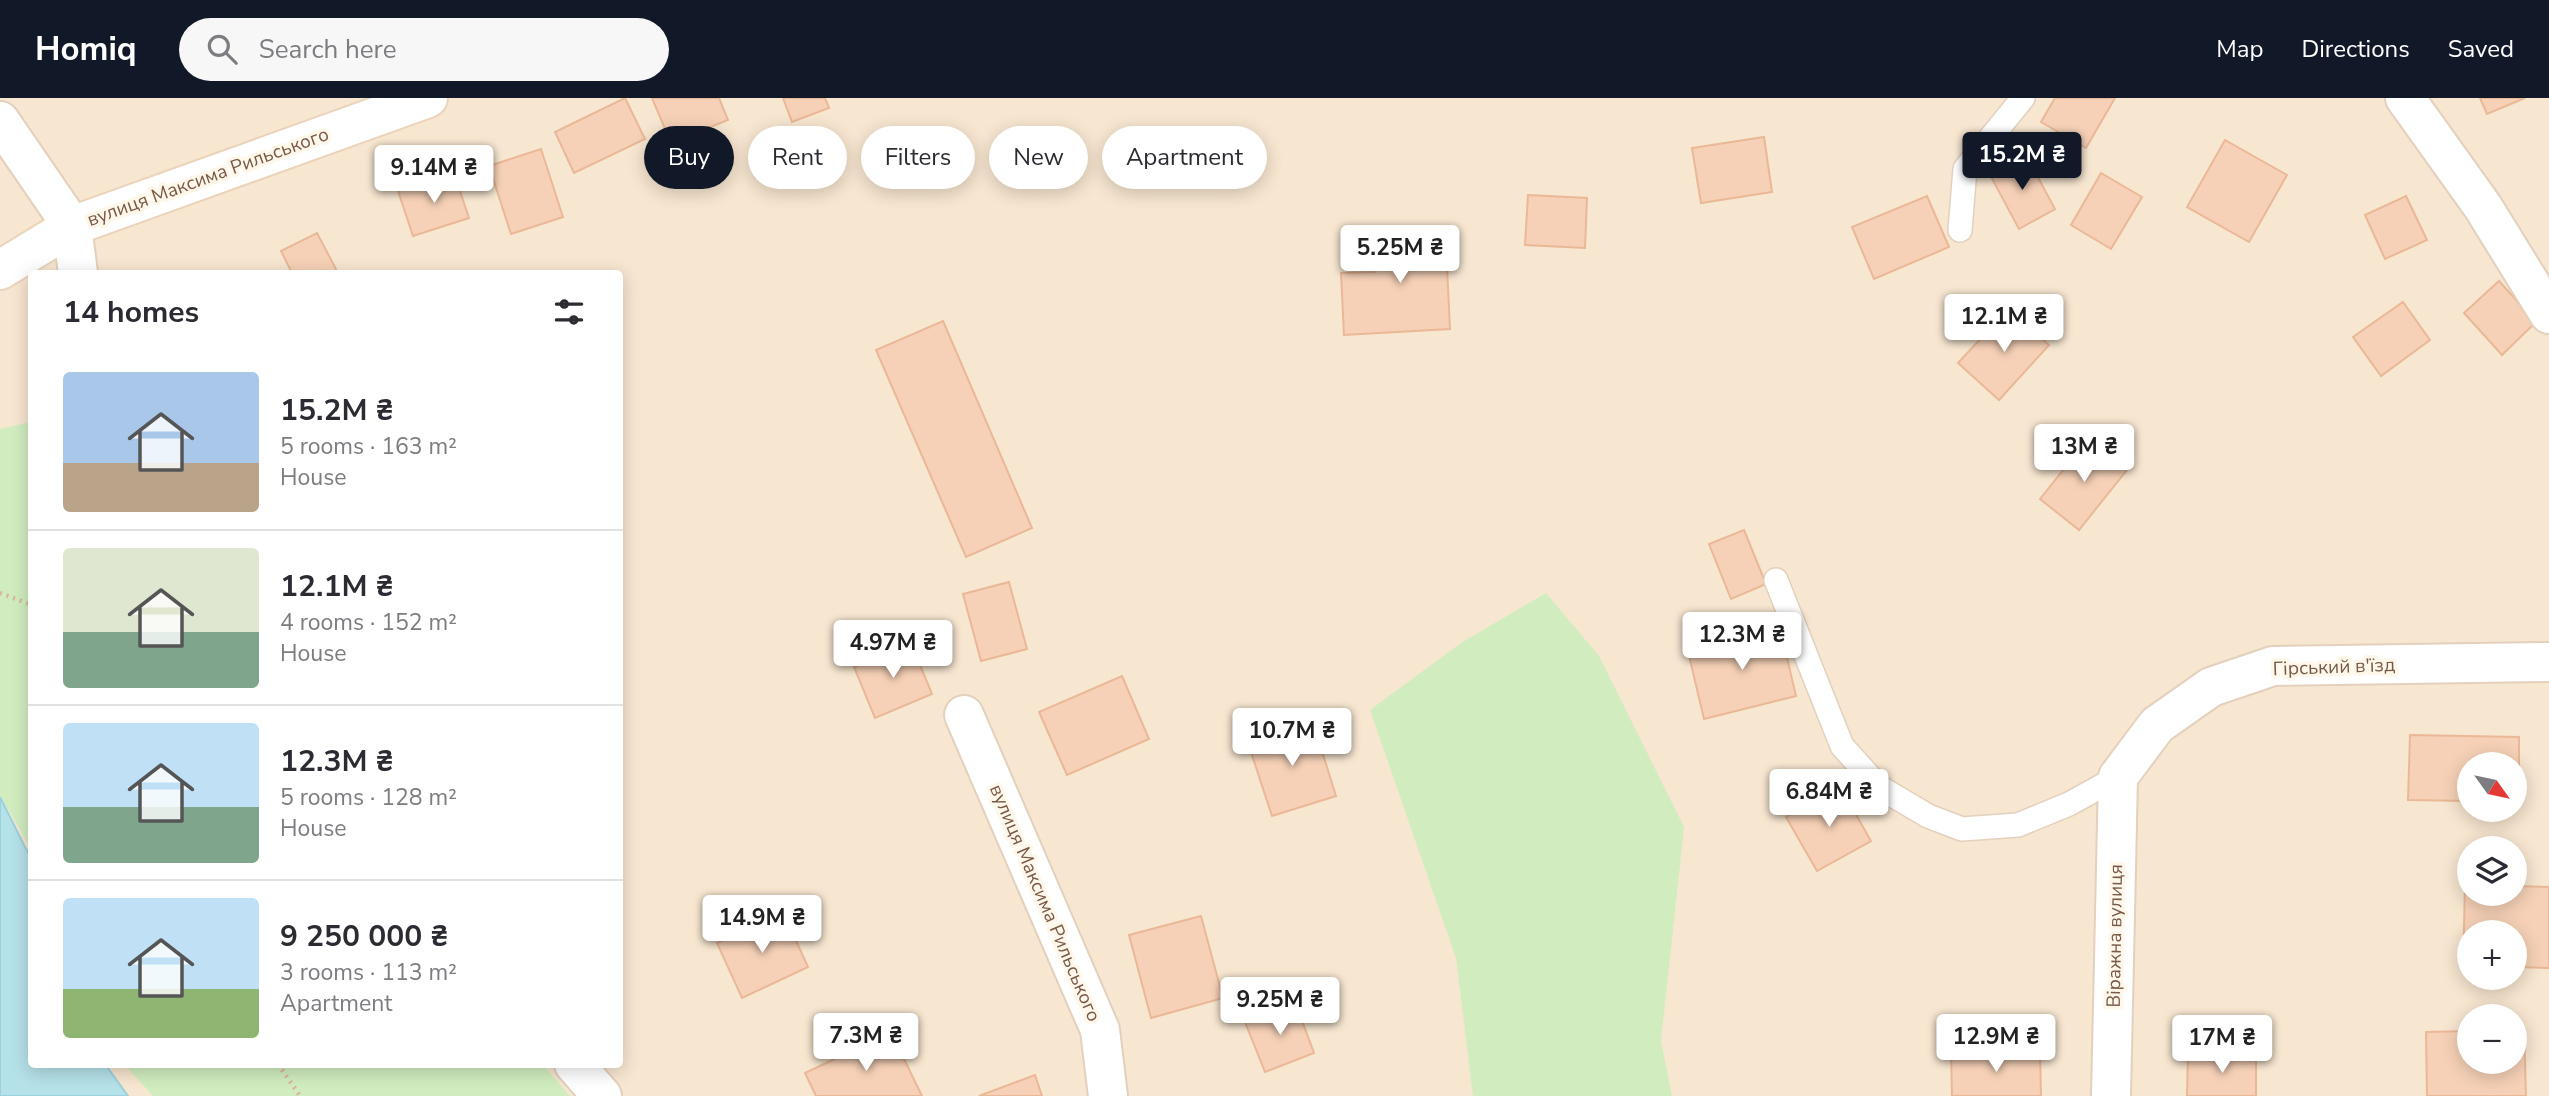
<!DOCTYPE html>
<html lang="en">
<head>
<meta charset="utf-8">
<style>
	body { margin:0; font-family:"Nunito Sans",sans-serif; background:#f7f7f7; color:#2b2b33; height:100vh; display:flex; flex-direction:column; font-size:26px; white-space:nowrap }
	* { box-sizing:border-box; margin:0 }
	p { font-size:23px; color:#7c7c81 }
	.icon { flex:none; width:38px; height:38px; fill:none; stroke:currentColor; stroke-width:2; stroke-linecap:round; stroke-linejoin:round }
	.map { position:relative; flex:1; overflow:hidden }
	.details { position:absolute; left:28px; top:172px; width:595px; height:798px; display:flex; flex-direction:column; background:#fff; border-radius:7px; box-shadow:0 4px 18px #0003 }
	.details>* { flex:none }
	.top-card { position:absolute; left:644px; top:28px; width:665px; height:63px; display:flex; gap:14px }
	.needle { width:46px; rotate:123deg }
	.fabs { position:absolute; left:2457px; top:654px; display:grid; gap:14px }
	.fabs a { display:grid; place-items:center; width:70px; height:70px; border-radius:50%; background:#fff; box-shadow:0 4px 18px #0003; font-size:35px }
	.price { position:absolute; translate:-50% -60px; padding:0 16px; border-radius:7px; background:#fff; color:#222; font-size:23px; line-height:46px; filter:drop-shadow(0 2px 4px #0008) }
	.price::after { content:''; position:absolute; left:50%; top:42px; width:21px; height:16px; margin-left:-10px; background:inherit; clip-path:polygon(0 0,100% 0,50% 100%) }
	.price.current { background:#111827; color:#fff }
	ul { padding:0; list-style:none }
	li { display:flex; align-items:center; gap:21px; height:175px; padding:0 35px }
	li+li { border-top:2px solid #e1e1e2 }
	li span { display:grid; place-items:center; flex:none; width:196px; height:140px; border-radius:7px; color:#555 }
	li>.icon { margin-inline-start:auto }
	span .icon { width:84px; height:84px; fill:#fffc; stroke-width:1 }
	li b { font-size:30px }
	h2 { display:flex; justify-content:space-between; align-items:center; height:84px; padding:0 35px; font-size:30px }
	.tag { padding:0 24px; border-radius:32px; background:#fff; box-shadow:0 4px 18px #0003; font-size:24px; line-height:63px }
	.tag.current { background:#111827; color:#fff }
	header { display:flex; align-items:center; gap:42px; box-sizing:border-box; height:98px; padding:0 35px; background:#111827; color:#fff }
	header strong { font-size:33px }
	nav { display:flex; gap:38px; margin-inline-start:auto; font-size:24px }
	.search { width:490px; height:63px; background:#f7f7f7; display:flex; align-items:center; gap:18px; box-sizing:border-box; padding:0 24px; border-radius:38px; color:#7c7c81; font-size:26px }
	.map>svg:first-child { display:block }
</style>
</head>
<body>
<header>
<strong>Homiq</strong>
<div class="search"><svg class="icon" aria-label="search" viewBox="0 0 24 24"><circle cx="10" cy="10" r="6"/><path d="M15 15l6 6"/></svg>Search here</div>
<nav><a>Map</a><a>Directions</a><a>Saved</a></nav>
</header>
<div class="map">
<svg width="2549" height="998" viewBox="0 0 2549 998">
	<rect width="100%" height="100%" fill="#fef4e2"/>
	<path fill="#f7e6d0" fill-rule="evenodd" d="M0 0H2549V998H0ZM32 175H620V966H32ZM2469 667H2515V712H2469ZM2469 751H2515V796H2469ZM2469 835H2515V880H2469ZM2469 919H2515V964H2469Z"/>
	<g fill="#d1edbf">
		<path d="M31 324H32L31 751 0 697V331Z"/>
		<path d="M1546 495 1599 558 1684 729 1661 943 1672 998H1473L1456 860 1370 612 1461 545Z"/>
		<path d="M124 966H542L570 998H153Z"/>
	</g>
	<path fill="#b5e1e9" stroke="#9ad1dc" stroke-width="2" d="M0 699 31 761 32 966H105L128 998H0Z"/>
	<g fill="#f6d1b7" stroke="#eab896" stroke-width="2">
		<path d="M625 0 645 41 574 75 555 34Z"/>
		<path d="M652 0H719L728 22 671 45Z"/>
		<path d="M783 0H825L829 10 792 24Z"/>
		<path d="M2055 0H2115L2086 50 2041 24Z"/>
		<path d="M2480 0H2525L2487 16Z"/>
		<path d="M1764 39 1772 94 1701 105 1692 50Z"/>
		<path d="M2225 42 2287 77 2249 144 2187 109Z"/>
		<path d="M541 51 563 119 511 136 489 68Z"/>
		<path d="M2026 57 2055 111 2019 131 1990 77Z"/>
		<path d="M454 75 469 120 413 138 398 93Z"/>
		<path d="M2101 75 2142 99 2111 151 2071 127Z"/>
		<path d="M1528 97 1587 100 1585 150 1525 147Z"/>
		<path d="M1927 98 1949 149 1874 181 1852 129Z"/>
		<path d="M2406 98 2427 142 2385 161 2365 117Z"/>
		<path d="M1445 128 1450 231 1344 237 1341 175 1375 174 1373 132Z"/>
		<path d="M317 135 338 175H292L281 153Z"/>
		<path d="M2499 183 2536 224 2502 257 2464 215Z"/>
		<path d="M2403 204 2430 242 2381 278 2353 239Z"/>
		<path d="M2009 210 2049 247 1999 302 1958 265Z"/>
		<path d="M943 223 1032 430 966 459 876 252Z"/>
		<path d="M2088 341 2127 372 2079 432 2040 401Z"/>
		<path d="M1744 432 1766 486 1731 501 1709 446Z"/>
		<path d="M1009 484 1027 551 981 563 963 496Z"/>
		<path d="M1779 526 1796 598 1704 621 1687 549Z"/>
		<path d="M911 545 932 596 875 620 854 569Z"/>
		<path d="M1122 578 1149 641 1067 677 1039 614Z"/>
		<path d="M1312 621 1336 698 1272 718 1247 642Z"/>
		<path d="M2410 637 2519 639V704H2515V667H2469V703L2408 702Z"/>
		<path d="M1840 688 1871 743 1817 773 1786 719Z"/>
		<path d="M2465 787H2469V796H2515V788L2549 789V870L2515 869V835H2469V869H2463Z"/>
		<path d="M783 814 808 869 742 900 717 845Z"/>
		<path d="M1201 818 1223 900 1151 920 1129 837Z"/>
		<path d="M1295 904 1314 955 1265 974 1245 924Z"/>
		<path d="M2524 931 2526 998H2427L2426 934 2469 933V964H2515V932Z"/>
		<path d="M891 934 922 998H816L805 975Z"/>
		<path d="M2040 953 2041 998H1952L1951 955Z"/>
		<path d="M2188 955 2256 956V998H2187Z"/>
		<path d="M1035 977 1042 998H979Z"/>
	</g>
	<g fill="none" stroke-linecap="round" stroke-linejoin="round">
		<g stroke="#e3d0bd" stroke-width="26">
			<g id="service">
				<path d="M1960 132 1965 71 2023 0"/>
				<path d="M1776 482 1842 648 1879 689 1928 718 1962 731 2018 727 2069 706 2118 679"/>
			</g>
		</g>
		<g stroke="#e3d0bd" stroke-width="42">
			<g id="minor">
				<path d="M2405 0 2483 109 2549 216"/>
				<path d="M0 23 72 128 78 175"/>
				<path d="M964 617 1100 932 1108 998"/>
				<path d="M574 966 602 998"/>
				<path d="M2111 998 2118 679 2157 627 2211 589 2273 568 2549 564"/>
			</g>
		</g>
		<g stroke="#ebd3bc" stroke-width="42">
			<path id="secondary" d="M0 172 72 128 428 0"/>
		</g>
		<g stroke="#dbb49a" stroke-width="4.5" stroke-dasharray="2 5" stroke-linecap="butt">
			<path d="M0 495 32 507"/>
			<path d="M278 966 300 998"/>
		</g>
		<use href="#service" stroke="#fff" stroke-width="23"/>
		<use href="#minor" stroke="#fff" stroke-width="38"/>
		<use href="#secondary" stroke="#fff" stroke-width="38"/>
	</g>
	<g text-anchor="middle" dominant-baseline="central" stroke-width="7" stroke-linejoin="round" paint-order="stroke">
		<g font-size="19" fill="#785946" stroke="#fff7ea">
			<text transform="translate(208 79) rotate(-20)">вулиця Максима Рильського</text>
			<text transform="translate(2334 569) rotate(-2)">Гірський в'їзд</text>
			<text transform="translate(1045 805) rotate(67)">вулиця Максима Рильського</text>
			<text transform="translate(2115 838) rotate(-89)">Віражна вулиця</text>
		</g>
	</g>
</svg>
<div class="fabs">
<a><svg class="needle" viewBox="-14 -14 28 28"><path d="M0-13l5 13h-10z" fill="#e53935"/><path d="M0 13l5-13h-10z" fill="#7c7c81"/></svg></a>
<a><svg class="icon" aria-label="layers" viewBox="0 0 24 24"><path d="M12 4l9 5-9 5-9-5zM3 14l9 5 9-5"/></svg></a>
<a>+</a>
<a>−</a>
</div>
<b class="price current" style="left:2022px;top:94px">15.2M ₴</b>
<b class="price" style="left:434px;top:107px">9.14M ₴</b>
<b class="price" style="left:1400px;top:187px">5.25M ₴</b>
<b class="price" style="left:2004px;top:256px">12.1M ₴</b>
<b class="price" style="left:2084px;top:386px">13M ₴</b>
<b class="price" style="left:1742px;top:574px">12.3M ₴</b>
<b class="price" style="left:893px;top:582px">4.97M ₴</b>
<b class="price" style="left:1292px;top:670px">10.7M ₴</b>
<b class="price" style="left:1829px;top:731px">6.84M ₴</b>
<b class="price" style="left:762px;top:857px">14.9M ₴</b>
<b class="price" style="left:1280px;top:939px">9.25M ₴</b>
<b class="price" style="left:866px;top:975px">7.3M ₴</b>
<b class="price" style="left:1996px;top:976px">12.9M ₴</b>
<b class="price" style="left:2222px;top:977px">17M ₴</b>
<div class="top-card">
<a class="tag current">Buy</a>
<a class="tag">Rent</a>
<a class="tag">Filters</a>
<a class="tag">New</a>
<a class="tag">Apartment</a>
</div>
<section class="details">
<h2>14 homes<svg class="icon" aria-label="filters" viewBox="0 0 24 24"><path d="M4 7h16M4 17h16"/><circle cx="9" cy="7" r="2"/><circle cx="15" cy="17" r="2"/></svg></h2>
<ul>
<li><span style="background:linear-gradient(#a9c7e8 65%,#b9a48a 0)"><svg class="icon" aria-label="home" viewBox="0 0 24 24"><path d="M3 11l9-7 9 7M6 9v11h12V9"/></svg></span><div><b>15.2M ₴</b><p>5 rooms · 163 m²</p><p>House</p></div></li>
<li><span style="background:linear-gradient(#dfe7d0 60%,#7fa58c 0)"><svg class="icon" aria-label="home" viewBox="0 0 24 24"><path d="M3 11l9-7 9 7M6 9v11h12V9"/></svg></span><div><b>12.1M ₴</b><p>4 rooms · 152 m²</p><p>House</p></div></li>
<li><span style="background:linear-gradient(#bfe0f5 60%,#7fa58c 0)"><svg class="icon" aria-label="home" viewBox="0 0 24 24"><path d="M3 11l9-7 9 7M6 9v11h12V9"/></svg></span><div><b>12.3M ₴</b><p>5 rooms · 128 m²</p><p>House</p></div></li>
<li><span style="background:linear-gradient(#bfe0f5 65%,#8fb573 0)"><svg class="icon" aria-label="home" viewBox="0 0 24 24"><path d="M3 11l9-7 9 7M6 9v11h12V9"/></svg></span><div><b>9 250 000 ₴</b><p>3 rooms · 113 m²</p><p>Apartment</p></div></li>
</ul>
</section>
</div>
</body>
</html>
